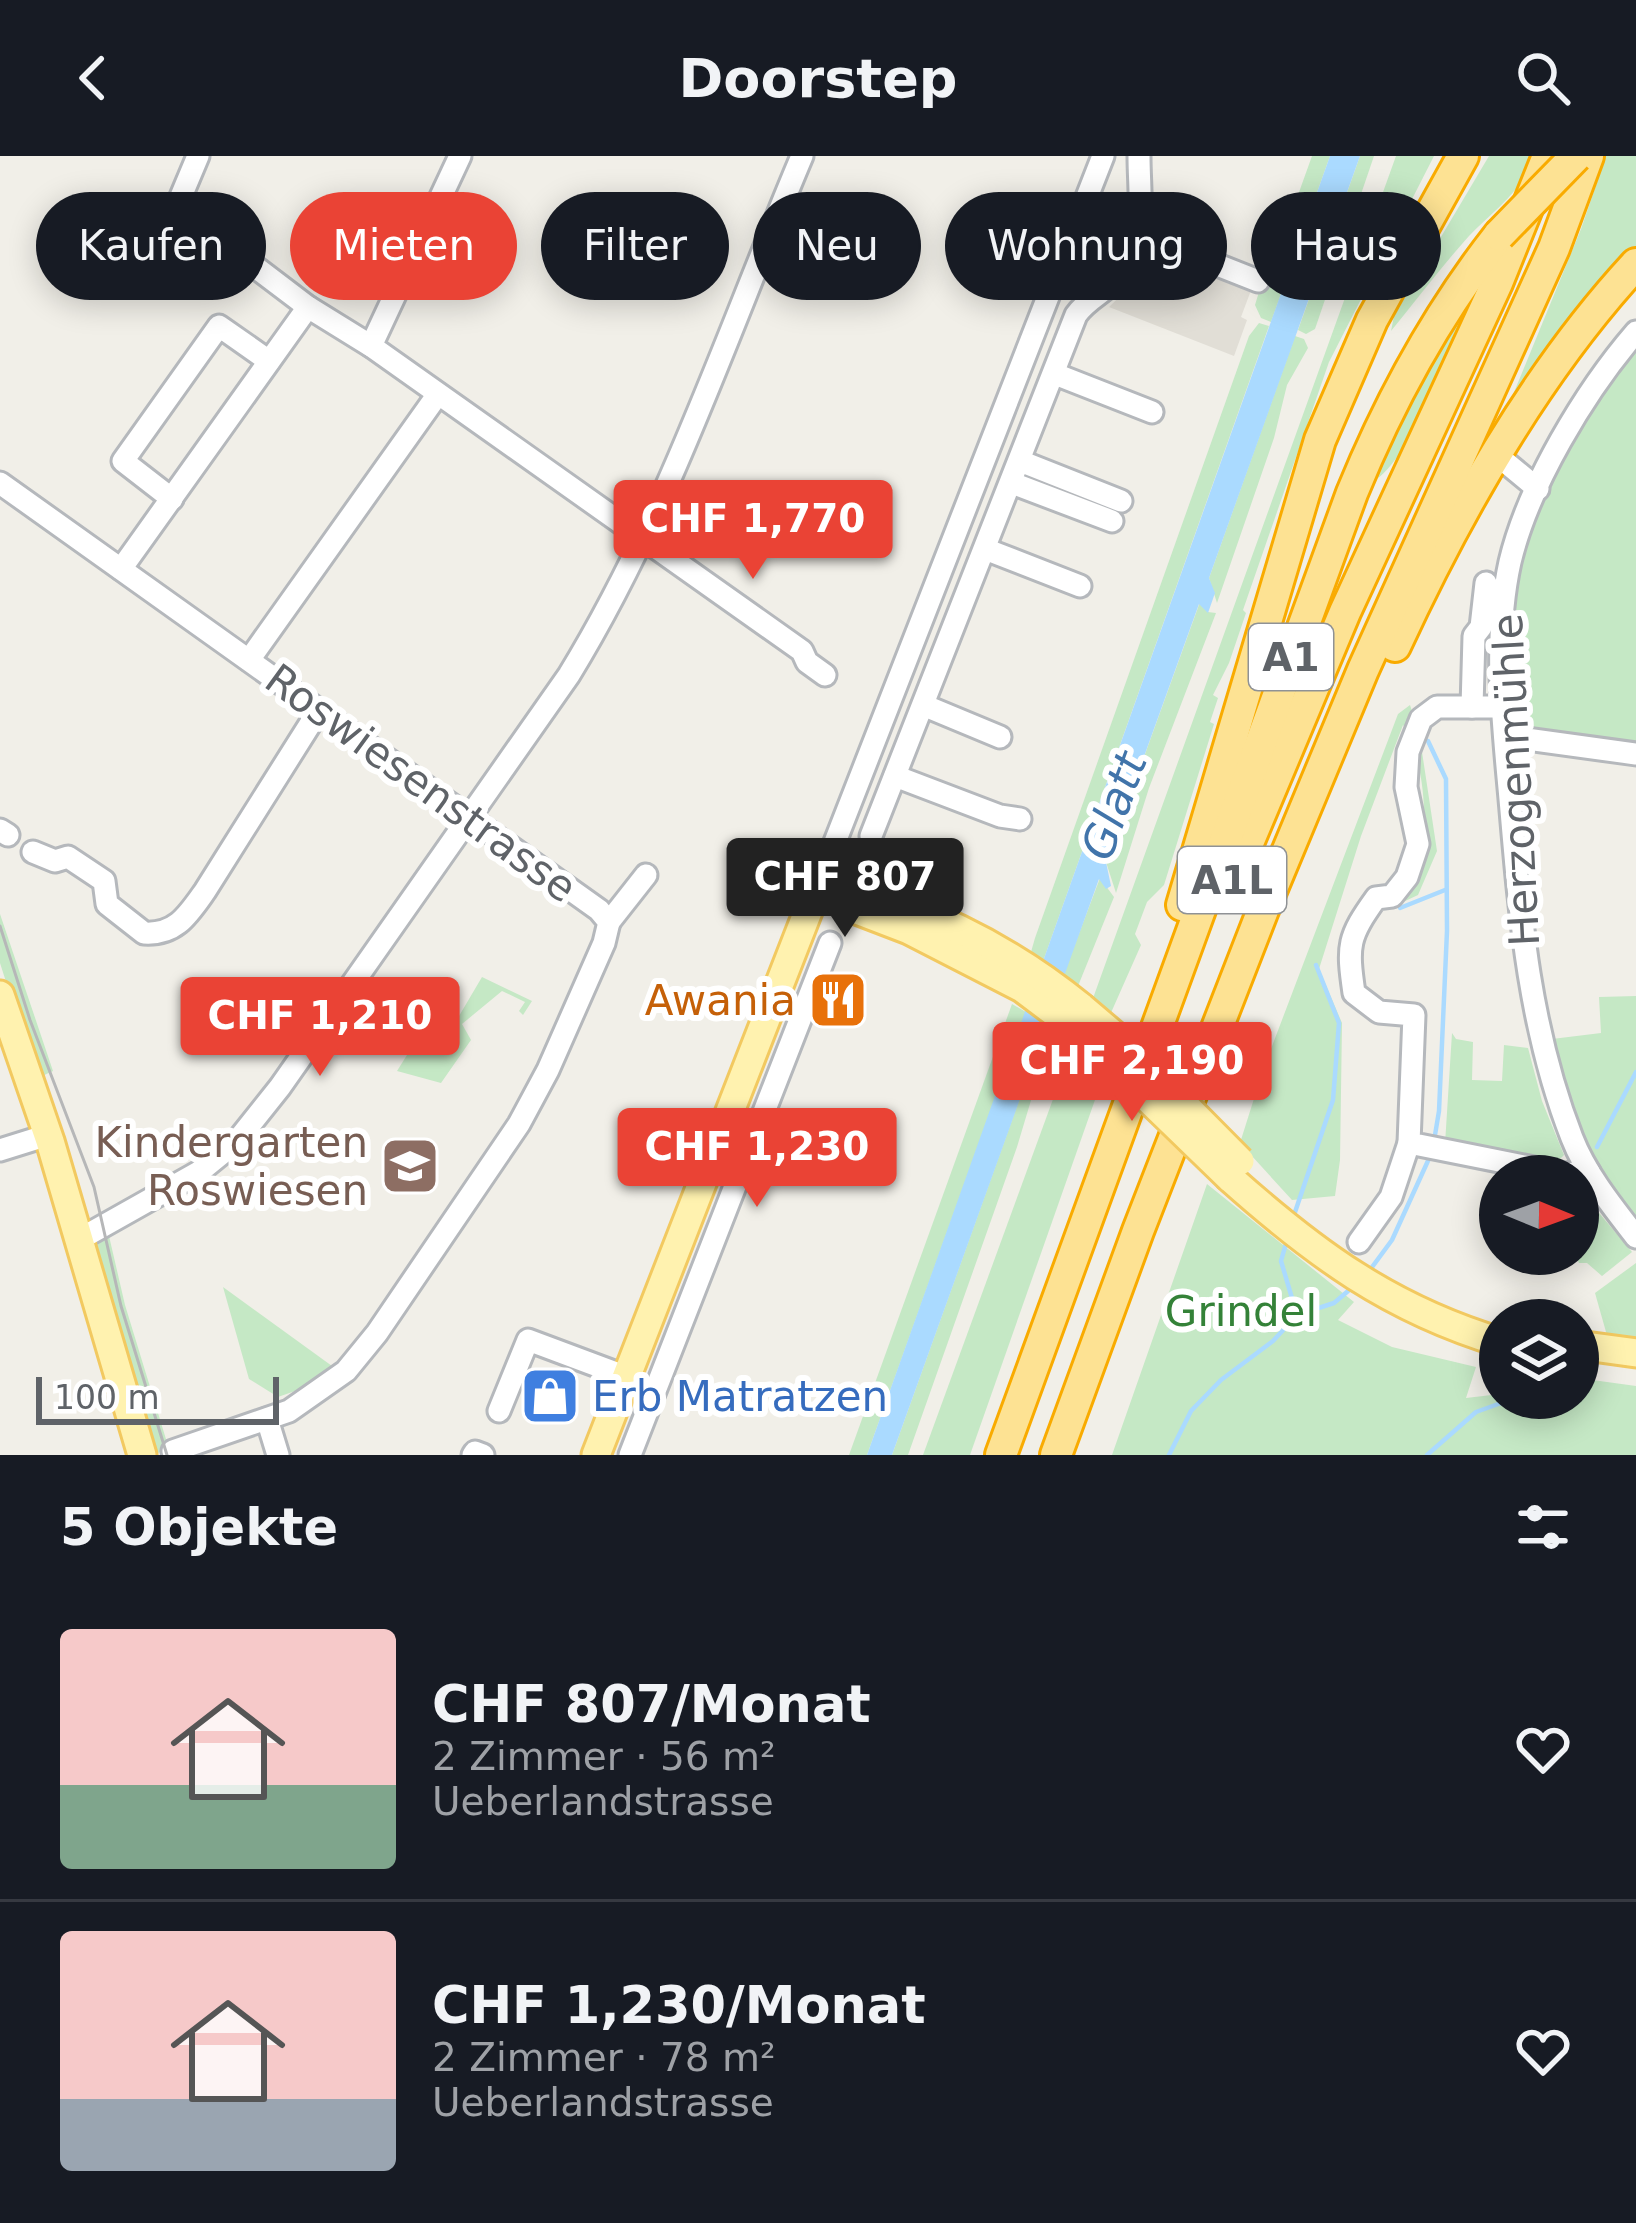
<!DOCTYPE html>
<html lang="de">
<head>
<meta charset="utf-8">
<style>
	body { margin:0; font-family:"DejaVu Sans",sans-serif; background:#20242c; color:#f1f3f6; height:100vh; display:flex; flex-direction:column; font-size:45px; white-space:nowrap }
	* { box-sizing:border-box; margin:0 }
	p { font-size:39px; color:#9ea1a6 }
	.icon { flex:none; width:66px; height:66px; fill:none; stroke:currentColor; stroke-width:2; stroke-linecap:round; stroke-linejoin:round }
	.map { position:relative; height:1299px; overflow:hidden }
	.sheet { display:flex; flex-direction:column; background:#171b24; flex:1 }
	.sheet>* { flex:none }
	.guide { position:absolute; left:36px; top:36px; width:1566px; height:108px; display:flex; gap:24px }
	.needle { width:78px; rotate:91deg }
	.controls { position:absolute; left:1479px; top:999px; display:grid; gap:24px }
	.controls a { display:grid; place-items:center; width:120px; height:120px; border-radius:50%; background:#171b24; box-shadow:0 6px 30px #0003; font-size:60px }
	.scale { position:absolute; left:36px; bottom:30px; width:243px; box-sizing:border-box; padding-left:12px; border:6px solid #5f6368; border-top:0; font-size:33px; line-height:42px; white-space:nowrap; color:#5f6368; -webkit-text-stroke:9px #fff; paint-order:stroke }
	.price { position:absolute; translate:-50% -102px; padding:0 27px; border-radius:12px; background:#ea4335; color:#fff; font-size:39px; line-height:78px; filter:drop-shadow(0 3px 6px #0008) }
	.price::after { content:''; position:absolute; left:50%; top:72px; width:36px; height:27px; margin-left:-18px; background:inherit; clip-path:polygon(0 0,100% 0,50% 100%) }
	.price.active { background:#222; color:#fff }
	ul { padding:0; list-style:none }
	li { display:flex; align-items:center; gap:36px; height:300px; padding:0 60px }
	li+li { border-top:3px solid #363941 }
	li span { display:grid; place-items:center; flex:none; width:336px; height:240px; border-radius:12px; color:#555 }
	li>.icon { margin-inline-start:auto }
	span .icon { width:144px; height:144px; fill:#fffc; stroke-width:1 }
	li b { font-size:51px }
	h2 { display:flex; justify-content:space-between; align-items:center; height:144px; padding:0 60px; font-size:51px }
	.pill { padding:0 42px; border-radius:54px; background:#171b24; box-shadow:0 6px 30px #0003; font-size:42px; line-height:108px }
	.pill.active { background:#ea4335; color:#fff }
	header { display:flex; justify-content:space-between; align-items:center; height:156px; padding:0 60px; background:#171b24; font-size:54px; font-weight:800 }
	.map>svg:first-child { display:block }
</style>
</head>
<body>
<header><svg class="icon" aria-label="back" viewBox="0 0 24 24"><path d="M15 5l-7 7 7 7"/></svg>Doorstep<svg class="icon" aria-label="search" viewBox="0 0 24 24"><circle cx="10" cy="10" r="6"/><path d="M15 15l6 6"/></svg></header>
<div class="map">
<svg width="1636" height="1299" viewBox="0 0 1636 1299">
	<rect width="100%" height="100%" fill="#f1efe8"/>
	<path fill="#e1ded6" d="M1152 94 1253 129 1241 161 1247 164 1234 200 1109 151 1140 121Z"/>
	<g fill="#c5e8c5">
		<path d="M1312 0H1330L1271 166 1261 162 1255 149 1262 126 1270 117Z"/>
		<path d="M1360 0H1374L1315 173 1306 178 1298 174Z"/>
		<path d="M1396 0H1434L1329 206 1243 454 1246 457 1229 507 1213 539 1218 542 1210 566 1214 568 1164 729 1147 746 1135 778 1141 789 1110 859 1092 845Z"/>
		<path d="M1489 0H1534C1524 34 1493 55 1469 80 1442 110 1417 143 1391 175L1394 160Z"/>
		<path d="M1606 0H1636V90L1579 152 1501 268 1581 73Z"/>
		<path d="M1478 133C1460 174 1409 309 1373 325L1423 220Z"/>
		<path d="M1259 167 1269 170 1041 811 1029 803 1035 782 1249 180Z"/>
		<path d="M1295 180 1304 183 1308 192 1287 229 1274 282 1217 447 1209 422Z"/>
		<path d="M1636 191V590L1514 572C1512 526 1508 478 1514 431 1526 345 1582 257 1636 191Z"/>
		<path d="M1200 446 1208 456 1216 457 1149 632 1116 737 1106 706Z"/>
		<path d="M1410 549 1419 576 1437 695 1418 739 1403 746C1409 732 1419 716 1421 701 1428 660 1424 604 1403 569L1361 680 1319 813 1342 867 1340 1004 1335 1040 1292 1044 1240 987 1263 914 1398 558Z"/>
		<path d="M1100 722 1114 741 1076 835 1061 825Z"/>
		<path d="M0 758 53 915 40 921V932L0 807Z"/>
		<path d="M482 821 532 845 523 859 519 855 525 846 502 835 462 868 471 884 441 927 397 915 407 899 439 894Z"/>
		<path d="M1636 840V1064C1592 1018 1563 944 1552 883L1601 877 1599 841Z"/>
		<path d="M1012 848 1026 856 867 1299H849Z"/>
		<path d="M1045 872 1059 882 1041 911 1017 991 908 1299H892Z"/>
		<path d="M1452 877 1456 883 1473 886 1472 924 1502 925 1504 889 1528 892 1542 945 1564 999 1559 1004 1530 1000 1529 1005 1445 988Z"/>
		<path d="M1080 906 1102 924 970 1299H923L1056 935Z"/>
		<path d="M1207 1028 1354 1146 1338 1164 1392 1191 1476 1211 1466 1242 1500 1238V1242H1578V1222L1636 1230V1299H1112Z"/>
		<path d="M1578 1032 1632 1096 1602 1120 1587 1107H1579L1575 1098H1578Z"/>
		<path d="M109 1080 125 1149 169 1293 152 1299 95 1099 97 1089Z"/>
		<path d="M1636 1107V1189L1608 1183 1595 1137Z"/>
		<path d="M223 1131 332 1210 312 1229 278 1241 249 1223Z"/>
	</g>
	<path fill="#aadaff" d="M1330 0H1360L1209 422 1215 437 1208 457 1199 448 1106 706 1111 730 1106 733 1099 723 892 1299H867Z"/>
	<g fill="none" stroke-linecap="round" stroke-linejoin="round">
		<g stroke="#aadaff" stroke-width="4.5">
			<path d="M1428 585 1446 623 1447 775 1439 955 1434 985"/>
			<path d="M1400 752 1445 734"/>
			<path d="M1597 991 1636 916"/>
			<path d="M1293 1062 1333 944 1339 867 1316 809"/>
			<path d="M1287 1084 1281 1105 1297 1159"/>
			<path d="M1367 1118 1392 1084 1432 996"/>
			<path d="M1169 1299 1191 1255 1221 1224 1273 1185 1297 1159 1334 1147 1354 1130"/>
			<path d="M1427 1299 1476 1256 1515 1242"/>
		</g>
		<g stroke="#b5b8bc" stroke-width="27">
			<g id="minor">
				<path d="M198 0 177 50 183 56 308 151 371 190 802 495 807 506 825 519"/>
				<path d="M1075 72 1133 96"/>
				<path d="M1139 78 1258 125"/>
				<path d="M1636 176C1585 235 1528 330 1510 406 1493 483 1503 565 1510 643 1520 759 1529 872 1572 982 1586 1018 1612 1050 1636 1081"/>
				<path d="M371 190 460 0"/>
				<path d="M1055 218 1152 256"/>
				<path d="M1498 300 1538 333"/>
				<path d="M1020 305 1121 345"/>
				<path d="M0 327 599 754 609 766 604 787 548 914 519 968 377 1177 346 1215 289 1255 173 1295"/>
				<path d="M1012 327 1112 365"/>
				<path d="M172 343 123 305 219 170 269 205"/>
				<path d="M985 393 1080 430"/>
				<path d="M121 413 308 151"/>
				<path d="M249 504 438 238"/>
				<path d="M923 549 1000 581"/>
				<path d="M1472 551 1474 480 1481 471 1486 427"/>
				<path d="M1503 551H1437L1421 563 1408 596 1406 631 1418 688 1407 721 1392 740 1376 742C1348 781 1347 789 1354 837L1379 856 1414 859 1409 987 1564 1018 1589 1016"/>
				<path d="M1505 580 1636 598"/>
				<path d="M895 620 1000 660 1020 663"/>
				<path d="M0 674 8 679"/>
				<path d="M871 680 1076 159C1088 142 1106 136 1119 120 1148 84 1139 43 1139 0"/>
				<path d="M33 696 55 705 68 701 104 725 107 748 144 777C176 779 188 759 205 735L319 554"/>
				<path d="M819 727 1103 0"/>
				<path d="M609 766 646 719"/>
				<path d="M0 994 48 979"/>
				<path d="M80 1083 199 1016 237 985 280 931 569 519C668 357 728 175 802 0"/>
				<path d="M1359 1086 1391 1041 1409 987"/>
				<path d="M499 1255 528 1184 627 1221"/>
				<path d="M267 1263 278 1299"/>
				<path d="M473 1299 475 1296 483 1299"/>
				<path d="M630 1299 830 787"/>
			</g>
		</g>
		<g stroke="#f2c960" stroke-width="33">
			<g id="major">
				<path d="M819 727 849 751 909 774 1022 832 1074 871"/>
				<path d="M823 728C915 744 1009 792 1081 851"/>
				<path d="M0 839 50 985 142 1299"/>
				<path d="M1230 1022C1314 1097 1390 1153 1500 1186"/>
				<path d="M1578 1189 1636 1197"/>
				<path d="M596 1299 819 727"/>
			</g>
		</g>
		<g stroke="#f9ab00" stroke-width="36">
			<g id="highway">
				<path d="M1395 490C1456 358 1537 215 1636 108"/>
				<path d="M1227 737 1345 456 1497 127 1548 0"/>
				<path d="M1182 749 1320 284 1372 164 1463 0"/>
				<path d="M1001 1299 1352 337C1390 244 1437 158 1499 79"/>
				<path d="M1056 1299 1138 1075 1263 754 1363 514 1554 92 1588 0"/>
			</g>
		</g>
		<use href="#minor" stroke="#fff" stroke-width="21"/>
		<use href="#major" stroke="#fff2af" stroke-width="27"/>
		<use href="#highway" stroke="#fde293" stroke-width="30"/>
		<path stroke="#b6b7b8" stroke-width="3" d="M0 770 30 864 94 1031 121 1150 167 1299"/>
		<g stroke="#f2c960" stroke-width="33" stroke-linecap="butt">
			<g id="major-bridge">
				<path d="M1081 851 1121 885 1240 1005"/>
				<path d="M1074 871 1230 1022"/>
			</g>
		</g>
		<g stroke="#f9ab00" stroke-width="36" stroke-linecap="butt">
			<path id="highway-bridge" d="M1499 79 1576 0"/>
		</g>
		<use href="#major-bridge" stroke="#fff2af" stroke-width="27"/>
		<use href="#highway-bridge" stroke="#fde293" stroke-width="30"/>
	</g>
	<defs>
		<g id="restaurant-square" transform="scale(3)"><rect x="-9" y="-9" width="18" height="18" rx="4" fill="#e8710a" stroke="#fff"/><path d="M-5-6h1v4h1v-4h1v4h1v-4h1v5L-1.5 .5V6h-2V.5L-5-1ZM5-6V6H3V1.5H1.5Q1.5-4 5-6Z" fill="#fff"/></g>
		<g id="school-square" transform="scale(3)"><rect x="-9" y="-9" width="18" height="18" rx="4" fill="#8d6e63" stroke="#fff"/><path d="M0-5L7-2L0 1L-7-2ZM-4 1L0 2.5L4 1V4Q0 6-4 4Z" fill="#fff"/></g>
		<g id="shop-square" transform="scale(3)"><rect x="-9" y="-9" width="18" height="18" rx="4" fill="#3f7fe0" stroke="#fff"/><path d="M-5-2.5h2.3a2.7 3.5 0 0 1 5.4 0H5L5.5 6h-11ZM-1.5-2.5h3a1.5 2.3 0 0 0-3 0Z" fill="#fff"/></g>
	</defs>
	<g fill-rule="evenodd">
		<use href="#restaurant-square" x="838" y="844"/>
		<use href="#school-square" x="410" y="1010"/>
		<use href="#shop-square" x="550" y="1240"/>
	</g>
	<g text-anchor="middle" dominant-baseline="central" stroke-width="12" stroke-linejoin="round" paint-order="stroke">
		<g fill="#fff" stroke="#8f9295" stroke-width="3">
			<rect x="1249" y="468" width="84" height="66" rx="9"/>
			<rect x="1178" y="691" width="108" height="66" rx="9"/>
		</g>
		<g font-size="39" font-weight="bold" fill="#5f6368">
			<text x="1291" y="501">A1</text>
			<text x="1232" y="724">A1L</text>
		</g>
		<g font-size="42" fill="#5f6368" stroke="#fff">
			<text transform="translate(1516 624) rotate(-93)">Herzogenmühle</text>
			<text transform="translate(421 627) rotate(36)">Roswiesenstrasse</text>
		</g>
		<g font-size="42" fill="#c56008" stroke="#fff" text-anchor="end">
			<text x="796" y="844">Awania</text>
		</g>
		<g font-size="42" fill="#785e54" stroke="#fff" text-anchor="end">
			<text x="368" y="986">Kindergarten<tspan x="368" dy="48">Roswiesen</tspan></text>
		</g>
		<g font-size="42" fill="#348238" stroke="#fff">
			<text x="1241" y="1155">Grindel</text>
		</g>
		<g font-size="42" fill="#366cbe" stroke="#fff" text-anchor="start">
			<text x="592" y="1240">Erb Matratzen</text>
		</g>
		<g font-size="45" font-style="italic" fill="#4174aa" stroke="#fff">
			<text transform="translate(1114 650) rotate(-70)">Glatt</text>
		</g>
	</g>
</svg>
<div class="controls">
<a><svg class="needle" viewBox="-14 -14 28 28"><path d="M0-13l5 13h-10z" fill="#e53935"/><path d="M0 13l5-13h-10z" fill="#9ea1a6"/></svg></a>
<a><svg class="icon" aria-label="layers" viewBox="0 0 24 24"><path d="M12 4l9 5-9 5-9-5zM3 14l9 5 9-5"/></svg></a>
</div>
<div class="scale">100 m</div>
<b class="price" style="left:753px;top:426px">CHF 1,770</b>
<b class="price active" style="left:845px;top:784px">CHF 807</b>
<b class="price" style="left:320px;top:923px">CHF 1,210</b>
<b class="price" style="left:1132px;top:968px">CHF 2,190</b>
<b class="price" style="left:757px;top:1054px">CHF 1,230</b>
<div class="guide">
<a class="pill">Kaufen</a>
<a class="pill active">Mieten</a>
<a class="pill">Filter</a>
<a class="pill">Neu</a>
<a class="pill">Wohnung</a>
<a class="pill">Haus</a>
</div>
</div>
<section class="sheet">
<h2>5 Objekte<svg class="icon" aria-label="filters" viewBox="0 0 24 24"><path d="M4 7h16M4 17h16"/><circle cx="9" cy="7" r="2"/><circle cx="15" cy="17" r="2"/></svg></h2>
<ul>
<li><span style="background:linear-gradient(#f6c9c9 65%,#7fa58c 0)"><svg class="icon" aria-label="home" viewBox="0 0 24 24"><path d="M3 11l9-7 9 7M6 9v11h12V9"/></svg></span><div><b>CHF 807/Monat</b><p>2 Zimmer · 56 m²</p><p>Ueberlandstrasse</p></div><svg class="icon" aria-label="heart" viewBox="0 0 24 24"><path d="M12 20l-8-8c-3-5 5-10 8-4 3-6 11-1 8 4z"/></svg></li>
<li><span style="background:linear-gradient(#f6c9c9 70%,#9aa5b1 0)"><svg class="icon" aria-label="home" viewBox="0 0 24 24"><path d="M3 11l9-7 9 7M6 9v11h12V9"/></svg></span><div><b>CHF 1,230/Monat</b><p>2 Zimmer · 78 m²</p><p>Ueberlandstrasse</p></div><svg class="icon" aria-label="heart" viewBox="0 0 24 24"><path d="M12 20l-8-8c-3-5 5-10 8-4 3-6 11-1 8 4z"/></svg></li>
</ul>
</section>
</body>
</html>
